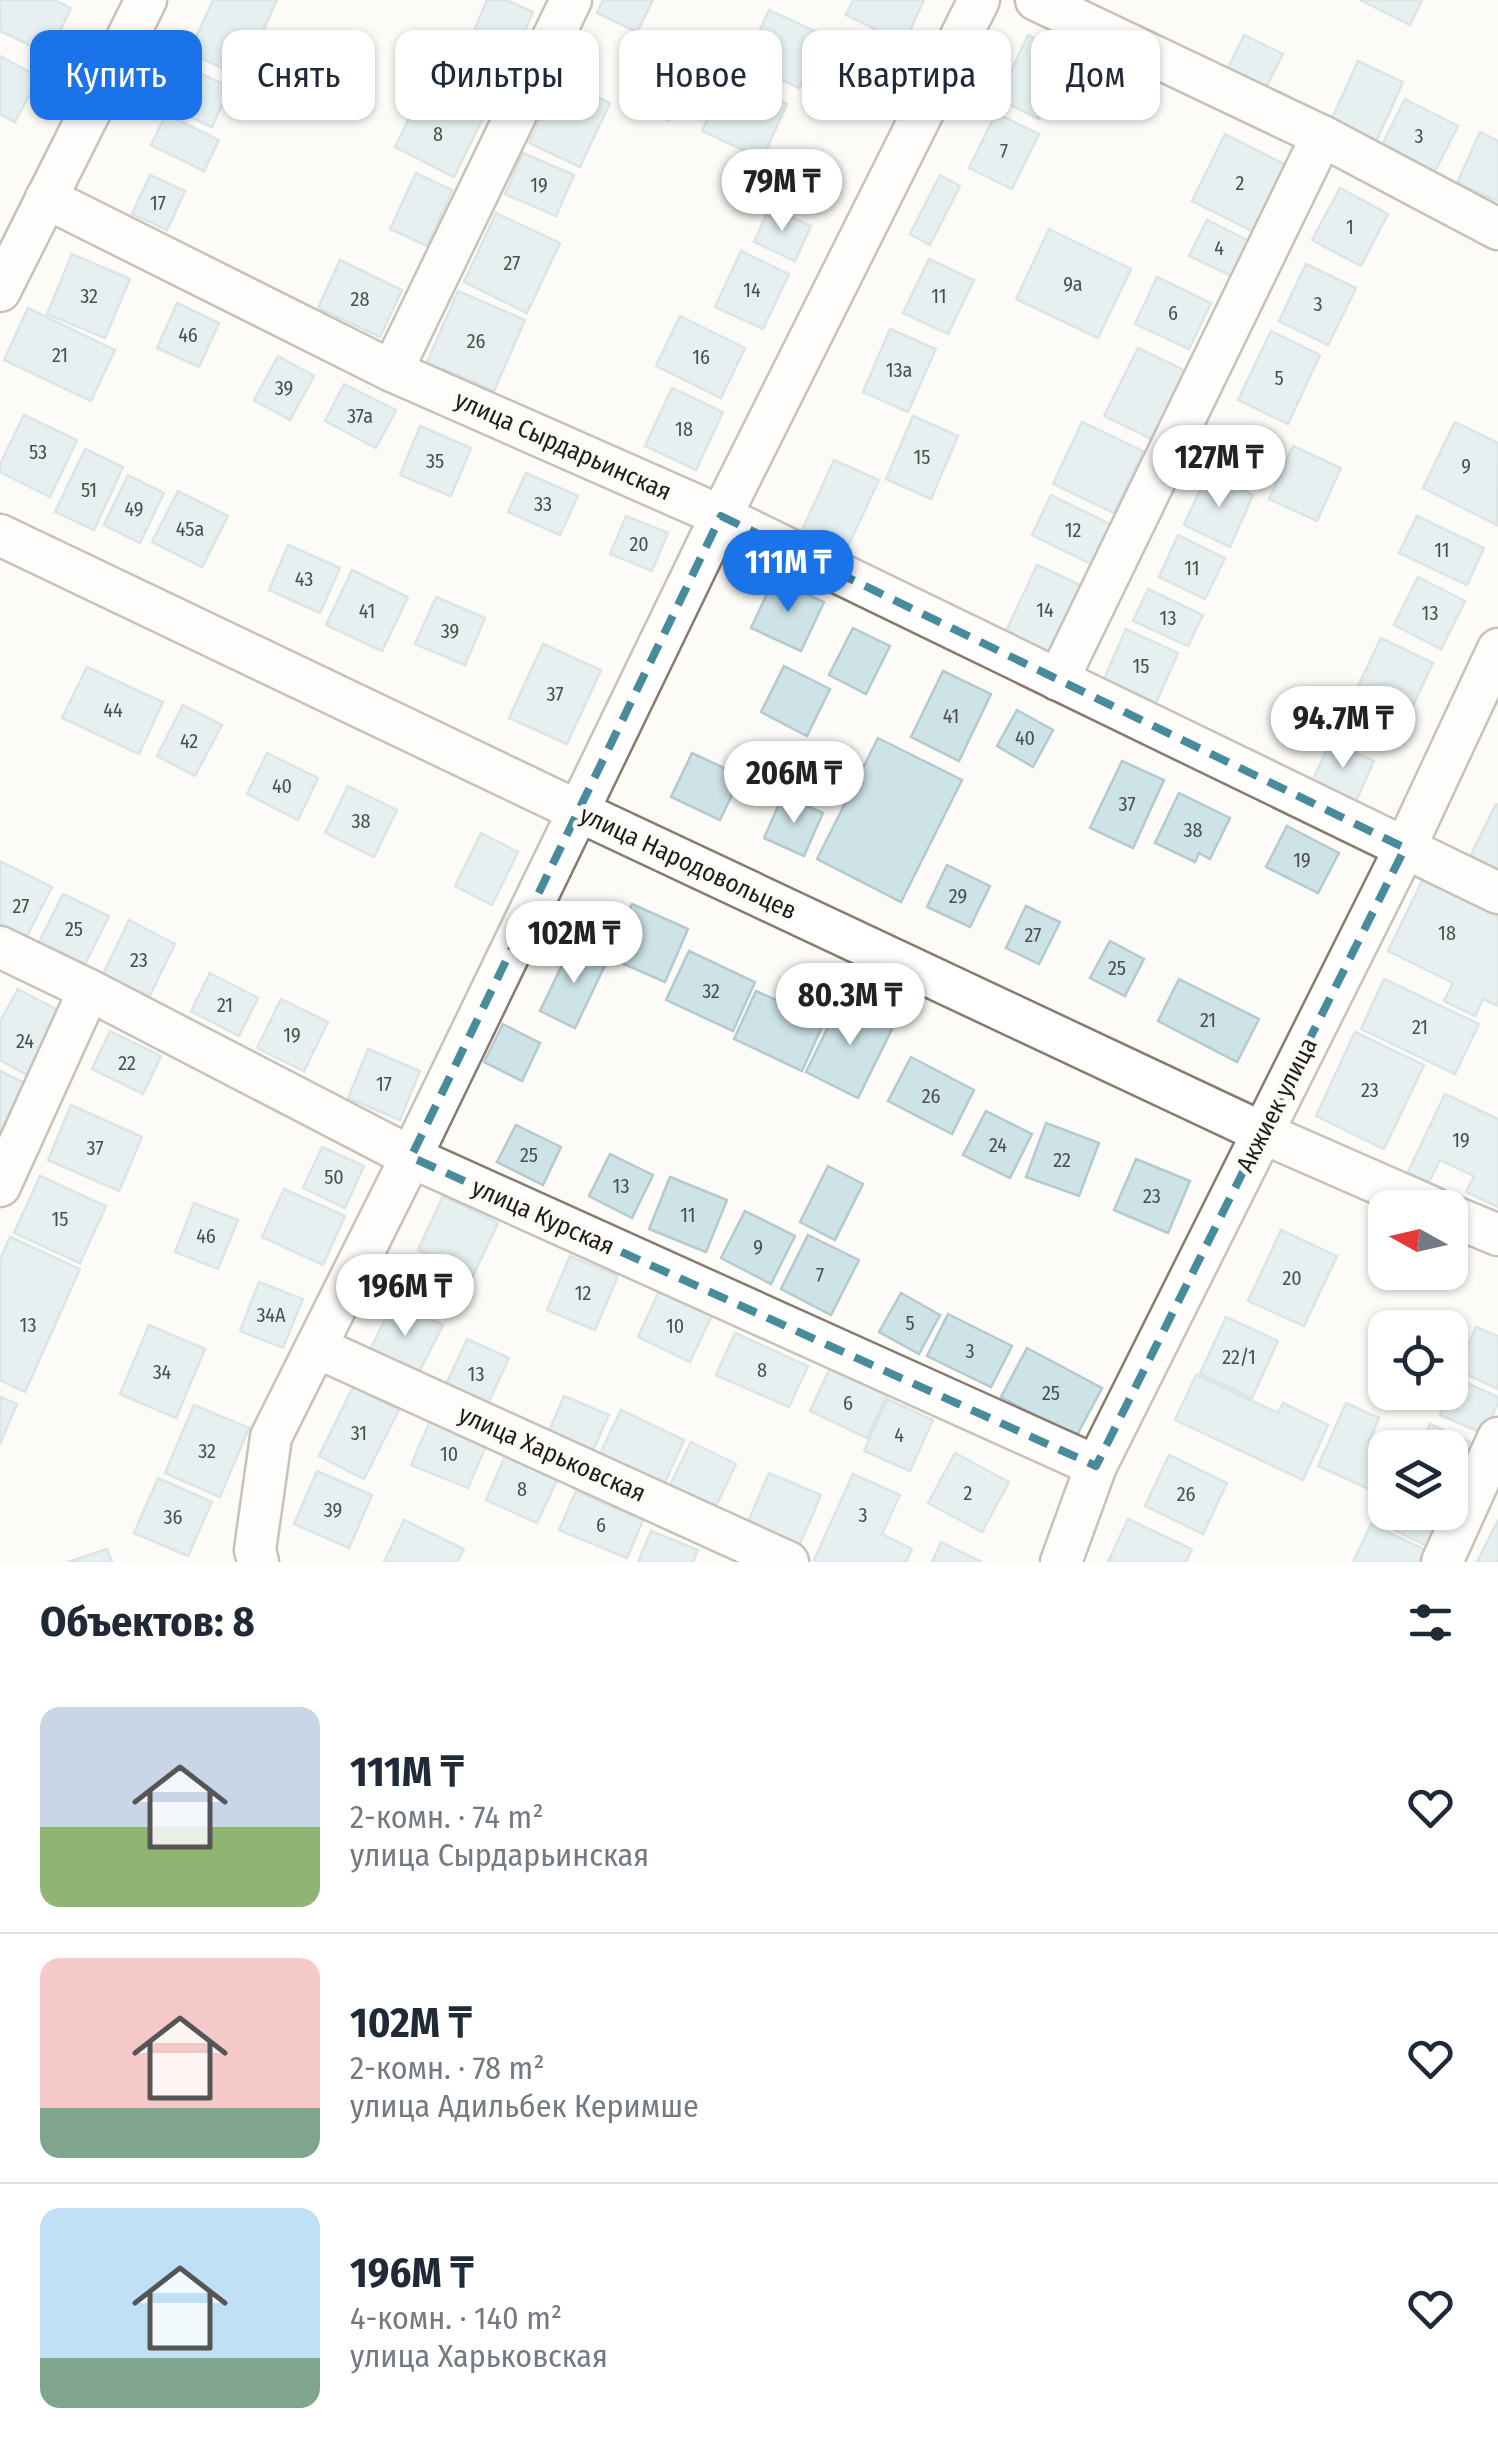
<!DOCTYPE html>
<html lang="ru">
<head>
<meta charset="utf-8">
<style>
	body { margin:0; font-family:"Fira Sans Condensed",sans-serif; background:#f6f6f7; color:#1f2937; height:100vh; display:flex; flex-direction:column; font-size:38px; white-space:nowrap }
	* { box-sizing:border-box; margin:0 }
	p { font-size:32px; color:#747a83 }
	.icon { flex:none; width:55px; height:55px; fill:none; stroke:currentColor; stroke-width:2; stroke-linecap:round; stroke-linejoin:round }
	.map { position:relative; height:1562px; overflow:hidden }
	.details { display:flex; flex-direction:column; background:#fff; flex:1 }
	.details>* { flex:none }
	.guide { position:absolute; left:30px; top:30px; width:1440px; height:90px; display:flex; gap:20px }
	.needle { width:65px; rotate:278deg }
	.fabs { position:absolute; left:1368px; top:1190px; display:grid; gap:20px }
	.fabs a { display:grid; place-items:center; width:100px; height:100px; border-radius:20px; background:#fff; box-shadow:0 2px 8px #0004; font-size:50px }
	.price { position:absolute; translate:-50% -85px; padding:0 22px; border-radius:35px; background:#fff; color:#222; font-size:32px; line-height:65px; filter:drop-shadow(0 2px 5px #0008) }
	.price::after { content:''; position:absolute; left:50%; top:60px; width:30px; height:22px; margin-left:-15px; background:inherit; clip-path:polygon(0 0,100% 0,50% 100%) }
	.price.selected { background:#1a73e8; color:#fff }
	ul { padding:0; list-style:none }
	li { display:flex; align-items:center; gap:30px; height:250px; padding:0 40px }
	li+li { border-top:2px solid #e0e1e3 }
	li span { display:grid; place-items:center; flex:none; width:280px; height:200px; border-radius:20px; color:#555 }
	li>.icon { margin-inline-start:auto }
	span .icon { width:120px; height:120px; fill:#fffc; stroke-width:1 }
	li b { font-size:42px }
	h2 { display:flex; justify-content:space-between; align-items:center; height:120px; padding:0 40px; font-size:42px }
	.pill { padding:0 35px; border-radius:20px; background:#fff; box-shadow:0 2px 8px #0004; font-size:35px; line-height:90px }
	.pill.selected { background:#1a73e8; color:#fff }
	.map>svg:first-child { display:block }
</style>
</head>
<body>
<div class="map">
<svg width="1498" height="1562" viewBox="0 0 1498 1562">
	<rect width="100%" height="100%" fill="#fdfbf7"/>
	<g fill="#cde3e8" stroke="#b4cacf" stroke-width="2.5">
		<path d="M0 0H54L71 8 49 54 0 31Z"/>
		<path d="M213 0H277L242 77 189 53Z"/>
		<path d="M487 0H506L533 12 510 64 468 45Z"/>
		<path d="M603 0H653L637 32 597 13Z"/>
		<path d="M853 0H924L904 43 846 15Z"/>
		<path d="M1360 0H1422L1410 25Z"/>
		<path d="M769 10 823 35 799 88 745 63Z"/>
		<path d="M1028 35 1069 55 1039 119 998 99Z"/>
		<path d="M1244 35 1283 54 1264 91 1226 72Z"/>
		<path d="M649 47 691 66 668 120 626 101Z"/>
		<path d="M0 56 39 77 15 122 0 114Z"/>
		<path d="M1358 61 1403 82 1375 144 1330 123Z"/>
		<path d="M184 66 230 87 212 127 167 107Z"/>
		<path d="M727 76 787 104 762 159 702 131Z"/>
		<path d="M559 79 610 103 580 167 529 143Z"/>
		<path d="M423 90 482 120 454 177 395 147Z"/>
		<path d="M1405 99 1458 126 1434 173 1381 147Z"/>
		<path d="M996 113 1039 134 1012 189 969 168Z"/>
		<path d="M166 114 219 140 204 171 151 145Z"/>
		<path d="M1480 132 1498 141V201L1457 183Z"/>
		<path d="M1225 134 1288 166 1254 232 1192 201Z"/>
		<path d="M523 153 574 175 556 216 505 194Z"/>
		<path d="M416 173 452 190 427 246 390 229Z"/>
		<path d="M150 175 185 191 167 230 132 214Z"/>
		<path d="M940 175 960 186 930 245 910 234Z"/>
		<path d="M1340 188 1388 214 1361 266 1312 240Z"/>
		<path d="M770 207 811 226 795 261 754 242Z"/>
		<path d="M496 213 560 243 527 313 464 282Z"/>
		<path d="M1207 220 1249 241 1232 276 1189 256Z"/>
		<path d="M1049 229 1131 269 1098 338 1016 299Z"/>
		<path d="M741 251 789 274 763 329 715 307Z"/>
		<path d="M72 254 130 279 105 338 47 314Z"/>
		<path d="M929 259 974 280 948 334 903 313Z"/>
		<path d="M340 260 402 290 380 337 318 308Z"/>
		<path d="M1306 264 1356 288 1328 345 1279 321Z"/>
		<path d="M1157 277 1211 303 1189 349 1135 324Z"/>
		<path d="M458 291 525 320 494 391 427 362Z"/>
		<path d="M177 303 219 323 199 367 157 348Z"/>
		<path d="M28 308 115 350 91 401 4 360Z"/>
		<path d="M680 316 745 348 721 398 656 366Z"/>
		<path d="M890 329 936 349 908 412 863 392Z"/>
		<path d="M1271 331 1320 355 1288 424 1238 400Z"/>
		<path d="M1138 348 1188 372 1154 440 1104 416Z"/>
		<path d="M278 356 314 376 290 420 254 400Z"/>
		<path d="M344 384 396 410 376 448 325 421Z"/>
		<path d="M672 388 723 412 696 470 645 446Z"/>
		<path d="M24 415 77 440 50 497 0 472V464Z"/>
		<path d="M913 416 958 436 931 499 886 479Z"/>
		<path d="M1082 422 1143 451 1114 513 1053 484Z"/>
		<path d="M1455 422 1498 443 1497 525 1423 488Z"/>
		<path d="M420 426 471 448 451 496 400 475Z"/>
		<path d="M1293 446 1341 468 1317 521 1269 499Z"/>
		<path d="M85 449 123 467 94 530 55 512Z"/>
		<path d="M834 460 879 480 843 557 799 537Z"/>
		<path d="M526 473 578 496 560 535 508 512Z"/>
		<path d="M1207 474 1253 495 1230 547 1184 525Z"/>
		<path d="M128 475 164 493 140 543 104 525Z"/>
		<path d="M178 491 228 516 202 567 152 542Z"/>
		<path d="M1051 495 1114 526 1095 566 1032 535Z"/>
		<path d="M626 516 668 533 652 571 610 554Z"/>
		<path d="M1417 516 1484 548 1467 585 1399 553Z"/>
		<path d="M1178 535 1225 558 1205 599 1159 577Z"/>
		<path d="M288 545 340 568 320 613 269 590Z"/>
		<path d="M1037 565 1085 587 1052 655 1005 633Z"/>
		<path d="M352 570 408 597 382 651 326 625Z"/>
		<path d="M1418 577 1465 601 1441 649 1394 625Z"/>
		<path d="M774 579 824 602 801 651 751 628Z"/>
		<path d="M1148 589 1203 615 1188 646 1133 621Z"/>
		<path d="M436 597 485 618 465 665 415 644Z"/>
		<path d="M853 628 890 646 866 694 829 675Z"/>
		<path d="M1126 629 1178 653 1156 703 1104 679Z"/>
		<path d="M1381 638 1433 663 1404 724 1352 699Z"/>
		<path d="M543 644 601 670 567 744 509 718Z"/>
		<path d="M784 666 830 689 807 736 761 712Z"/>
		<path d="M87 667 163 702 139 754 62 718Z"/>
		<path d="M943 671 991 694 959 761 911 737Z"/>
		<path d="M183 705 222 725 195 776 157 756Z"/>
		<path d="M1017 710 1053 730 1033 767 997 746Z"/>
		<path d="M878 738 962 780 901 902 817 859Z"/>
		<path d="M1330 742 1374 761 1356 801 1312 782Z"/>
		<path d="M267 753 318 778 298 820 247 794Z"/>
		<path d="M692 753 741 776 720 820 671 797Z"/>
		<path d="M1122 761 1164 780 1133 848 1090 828Z"/>
		<path d="M348 786 397 810 374 857 325 833Z"/>
		<path d="M1179 793 1230 818 1210 859 1199 853 1195 862 1155 843Z"/>
		<path d="M783 795 823 813 804 856 764 838Z"/>
		<path d="M1496 804 1498 805V873L1469 859Z"/>
		<path d="M1287 826 1339 853 1318 893 1266 867Z"/>
		<path d="M481 833 518 852 492 905 455 886Z"/>
		<path d="M0 861 52 887 26 938 0 924Z"/>
		<path d="M947 865 990 886 970 927 927 907Z"/>
		<path d="M1423 879 1498 915V1006L1483 999 1475 1016 1444 1001 1453 983 1388 951Z"/>
		<path d="M63 894 109 916 85 964 39 942Z"/>
		<path d="M632 904 688 929 665 982 608 957Z"/>
		<path d="M1026 906 1060 922 1039 964 1006 948Z"/>
		<path d="M129 920 175 944 148 999 102 976Z"/>
		<path d="M1110 941 1144 959 1125 996 1090 978Z"/>
		<path d="M572 944 607 961 575 1028 540 1011Z"/>
		<path d="M689 951 755 982 733 1031 666 1000Z"/>
		<path d="M210 973 258 998 239 1036 191 1011Z"/>
		<path d="M1179 979 1259 1019 1237 1062 1158 1021Z"/>
		<path d="M1384 979 1479 1024 1455 1074 1361 1029Z"/>
		<path d="M18 989 65 1014 31 1077 0 1060V1021Z"/>
		<path d="M756 991 824 1022 802 1071 734 1039Z"/>
		<path d="M843 997 895 1023 858 1098 806 1072Z"/>
		<path d="M281 999 328 1022 304 1071 257 1048Z"/>
		<path d="M503 1024 540 1043 522 1081 484 1062Z"/>
		<path d="M110 1031 161 1056 143 1094 92 1069Z"/>
		<path d="M1355 1032 1424 1065 1384 1149 1316 1116Z"/>
		<path d="M368 1049 420 1071 400 1120 348 1098Z"/>
		<path d="M911 1057 974 1090 952 1134 888 1101Z"/>
		<path d="M0 1071 31 1086 7 1136 0 1133Z"/>
		<path d="M1445 1094 1498 1119V1207L1466 1192 1474 1176 1440 1160 1429 1182 1408 1172Z"/>
		<path d="M71 1105 142 1137 119 1191 48 1160Z"/>
		<path d="M986 1111 1032 1134 1010 1178 963 1155Z"/>
		<path d="M1046 1123 1099 1143 1079 1196 1026 1177Z"/>
		<path d="M516 1125 561 1147 543 1185 497 1162Z"/>
		<path d="M322 1147 364 1166 345 1208 303 1188Z"/>
		<path d="M610 1154 653 1175 632 1218 589 1196Z"/>
		<path d="M1136 1159 1190 1181 1168 1233 1114 1210Z"/>
		<path d="M828 1166 863 1184 835 1240 800 1222Z"/>
		<path d="M40 1176 106 1206 80 1263 14 1233Z"/>
		<path d="M670 1177 727 1200 706 1252 649 1229Z"/>
		<path d="M284 1189 345 1216 323 1265 262 1237Z"/>
		<path d="M443 1196 498 1223 473 1276 418 1250Z"/>
		<path d="M194 1203 238 1220 218 1269 175 1252Z"/>
		<path d="M745 1211 795 1236 771 1284 721 1258Z"/>
		<path d="M1281 1230 1337 1256 1304 1326 1248 1301Z"/>
		<path d="M808 1235 859 1260 831 1315 781 1289Z"/>
		<path d="M10 1237 80 1269 25 1392 0 1380V1259Z"/>
		<path d="M570 1256 618 1276 595 1330 547 1310Z"/>
		<path d="M259 1282 303 1299 283 1348 240 1331Z"/>
		<path d="M659 1291 712 1315 690 1362 638 1337Z"/>
		<path d="M901 1293 940 1315 919 1354 879 1332Z"/>
		<path d="M394 1301 443 1325 416 1378 368 1354Z"/>
		<path d="M948 1314 1012 1346 991 1387 927 1356Z"/>
		<path d="M1226 1317 1278 1341 1252 1398 1200 1374Z"/>
		<path d="M149 1325 205 1349 176 1418 120 1394Z"/>
		<path d="M1476 1327 1498 1336V1389L1457 1370Z"/>
		<path d="M735 1333 808 1366 789 1407 716 1375Z"/>
		<path d="M467 1339 509 1358 485 1410 443 1391Z"/>
		<path d="M1027 1348 1102 1388 1076 1437 1001 1397Z"/>
		<path d="M830 1368 887 1395 867 1438 810 1411Z"/>
		<path d="M1196 1375 1278 1413 1283 1403 1328 1425 1303 1480 1175 1420Z"/>
		<path d="M1456 1378 1498 1397V1403L1484 1434 1440 1415Z"/>
		<path d="M353 1387 399 1410 364 1479 319 1456Z"/>
		<path d="M564 1396 609 1415 592 1452 548 1433Z"/>
		<path d="M0 1397 17 1404 0 1444Z"/>
		<path d="M887 1399 933 1420 910 1471 864 1451Z"/>
		<path d="M1346 1403 1379 1418 1368 1444 1385 1452V1477L1378 1493 1318 1466Z"/>
		<path d="M194 1405 249 1428 220 1497 165 1473Z"/>
		<path d="M621 1410 684 1440 664 1484 600 1454Z"/>
		<path d="M430 1421 487 1444 468 1488 411 1465Z"/>
		<path d="M1430 1424 1477 1445 1459 1486 1450 1482V1448H1420Z"/>
		<path d="M691 1442 736 1464 716 1506 670 1485Z"/>
		<path d="M955 1453 1009 1482 982 1532 928 1503Z"/>
		<path d="M506 1454 558 1478 537 1523 486 1500Z"/>
		<path d="M1169 1455 1227 1483 1203 1534 1145 1506Z"/>
		<path d="M317 1471 372 1495 349 1548 294 1524Z"/>
		<path d="M769 1473 821 1495 799 1546 747 1524Z"/>
		<path d="M853 1474 900 1495 882 1534 912 1549 906 1562H818L814 1560Z"/>
		<path d="M158 1478 212 1502 188 1556 134 1533Z"/>
		<path d="M576 1491 643 1520 627 1558 559 1530Z"/>
		<path d="M1385 1492V1512H1445L1429 1547 1372 1519Z"/>
		<path d="M1128 1519 1192 1549 1186 1562H1108Z"/>
		<path d="M404 1520 464 1549 457 1562H384Z"/>
		<path d="M1498 1520V1562H1477Z"/>
		<path d="M1371 1524 1428 1551 1423 1562H1353Z"/>
		<path d="M651 1531 698 1550 693 1562H638Z"/>
		<path d="M941 1542 982 1562H932Z"/>
		<path d="M107 1549 112 1562H68Z"/>
	</g>
	<g fill="none" stroke-linecap="round" stroke-linejoin="round">
		<g stroke="#867b6d" stroke-width="45">
			<g id="minor">
				<path d="M1036 0 1322 136 1498 229"/>
				<path d="M46 198 392 371 721 516 1498 893"/>
				<path d="M0 291 146 0"/>
				<path d="M392 371 571 0"/>
				<path d="M0 535 578 811 1263 1133 1434 1208"/>
				<path d="M1058 680 1322 136"/>
				<path d="M0 947 89 990 411 1157 1096 1466"/>
				<path d="M0 1186 89 990"/>
				<path d="M1450 1215 1498 1235"/>
				<path d="M316 1347 788 1562"/>
				<path d="M258 1562 255 1550 271 1437 411 1157 721 516 979 0"/>
				<path d="M1061 1562 1096 1466 1405 848 1498 649"/>
				<path d="M1442 1562 1498 1438"/>
			</g>
		</g>
		<use href="#minor" stroke="#fff" stroke-width="40"/>
	</g>
	<path d="M0 0H1498V1562H0ZM721 516 1405 848 1096 1466 411 1157Z" fill="#fdfbf7" fill-opacity=".55" fill-rule="evenodd"/>
	<path fill="none" stroke="#488b9b" stroke-width="8" stroke-dasharray="20 12" stroke-linejoin="round" d="M721 516 1405 848 1096 1466 411 1157Z"/>
	<g text-anchor="middle" dominant-baseline="central" stroke-width="9" stroke-linejoin="round" paint-order="stroke">
		<g font-size="20" fill="#4b4e4a">
			<text x="438" y="134">8</text>
			<text x="1419" y="136">3</text>
			<text x="1004" y="151">7</text>
			<text x="1240" y="183">2</text>
			<text x="539" y="185">19</text>
			<text x="158" y="203">17</text>
			<text x="1350" y="227">1</text>
			<text x="1219" y="248">4</text>
			<text x="512" y="263">27</text>
			<text x="1073" y="284">9а</text>
			<text x="752" y="290">14</text>
			<text x="89" y="296">32</text>
			<text x="939" y="296">11</text>
			<text x="360" y="299">28</text>
			<text x="1318" y="304">3</text>
			<text x="1173" y="313">6</text>
			<text x="188" y="335">46</text>
			<text x="476" y="341">26</text>
			<text x="60" y="355">21</text>
			<text x="701" y="357">16</text>
			<text x="899" y="370">13а</text>
			<text x="1279" y="378">5</text>
			<text x="284" y="388">39</text>
			<text x="360" y="416">37а</text>
			<text x="684" y="429">18</text>
			<text x="38" y="452">53</text>
			<text x="922" y="457">15</text>
			<text x="435" y="461">35</text>
			<text x="1466" y="466">9</text>
			<text x="89" y="490">51</text>
			<text x="543" y="504">33</text>
			<text x="134" y="509">49</text>
			<text x="190" y="529">45а</text>
			<text x="1073" y="530">12</text>
			<text x="639" y="544">20</text>
			<text x="1442" y="550">11</text>
			<text x="1192" y="568">11</text>
			<text x="304" y="579">43</text>
			<text x="1045" y="610">14</text>
			<text x="367" y="611">41</text>
			<text x="1430" y="613">13</text>
			<text x="1168" y="618">13</text>
			<text x="450" y="631">39</text>
			<text x="1141" y="666">15</text>
			<text x="555" y="694">37</text>
			<text x="113" y="710">44</text>
			<text x="951" y="716">41</text>
			<text x="1025" y="738">40</text>
			<text x="189" y="741">42</text>
			<text x="282" y="786">40</text>
			<text x="1127" y="804">37</text>
			<text x="361" y="821">38</text>
			<text x="1193" y="830">38</text>
			<text x="1302" y="860">19</text>
			<text x="958" y="896">29</text>
			<text x="21" y="906">27</text>
			<text x="74" y="929">25</text>
			<text x="1447" y="933">18</text>
			<text x="1033" y="935">27</text>
			<text x="139" y="960">23</text>
			<text x="1117" y="968">25</text>
			<text x="711" y="991">32</text>
			<text x="225" y="1005">21</text>
			<text x="1208" y="1020">21</text>
			<text x="1420" y="1027">21</text>
			<text x="292" y="1035">19</text>
			<text x="25" y="1041">24</text>
			<text x="127" y="1063">22</text>
			<text x="384" y="1084">17</text>
			<text x="1370" y="1090">23</text>
			<text x="931" y="1096">26</text>
			<text x="1461" y="1140">19</text>
			<text x="998" y="1145">24</text>
			<text x="95" y="1148">37</text>
			<text x="529" y="1155">25</text>
			<text x="1062" y="1160">22</text>
			<text x="334" y="1177">50</text>
			<text x="621" y="1186">13</text>
			<text x="1152" y="1196">23</text>
			<text x="688" y="1215">11</text>
			<text x="60" y="1219">15</text>
			<text x="206" y="1236">46</text>
			<text x="758" y="1247">9</text>
			<text x="820" y="1275">7</text>
			<text x="1292" y="1278">20</text>
			<text x="583" y="1293">12</text>
			<text x="271" y="1315">34А</text>
			<text x="910" y="1323">5</text>
			<text x="28" y="1325">13</text>
			<text x="675" y="1326">10</text>
			<text x="970" y="1351">3</text>
			<text x="1239" y="1357">22/1</text>
			<text x="762" y="1370">8</text>
			<text x="162" y="1372">34</text>
			<text x="476" y="1374">13</text>
			<text x="1051" y="1393">25</text>
			<text x="848" y="1403">6</text>
			<text x="359" y="1433">31</text>
			<text x="899" y="1435">4</text>
			<text x="207" y="1451">32</text>
			<text x="449" y="1454">10</text>
			<text x="522" y="1489">8</text>
			<text x="968" y="1493">2</text>
			<text x="1186" y="1494">26</text>
			<text x="333" y="1510">39</text>
			<text x="863" y="1515">3</text>
			<text x="173" y="1517">36</text>
			<text x="601" y="1525">6</text>
		</g>
		<g font-size="25" fill="#201c16" stroke="#fdfbf7">
			<text transform="translate(563 446) rotate(24)">улица Сырдарьинская</text>
			<text transform="translate(688 863) rotate(25)">улица Народовольцев</text>
			<text transform="translate(1277 1105) rotate(-63)">Акжиек улица</text>
			<text transform="translate(543 1217) rotate(24)">улица Курская</text>
			<text transform="translate(552 1454) rotate(24)">улица Харьковская</text>
		</g>
	</g>
</svg>
<div class="fabs">
<a><svg class="needle" viewBox="-14 -14 28 28"><path d="M0-13l5 13h-10z" fill="#e53935"/><path d="M0 13l5-13h-10z" fill="#747a83"/></svg></a>
<a><svg class="icon" aria-label="locate" viewBox="0 0 24 24"><circle cx="12" cy="12" r="6"/><path d="M12 2v4M12 18v4M2 12h4M18 12h4"/></svg></a>
<a><svg class="icon" aria-label="layers" viewBox="0 0 24 24"><path d="M12 4l9 5-9 5-9-5zM3 14l9 5 9-5"/></svg></a>
</div>
<b class="price" style="left:782px;top:234px">79M ₸</b>
<b class="price" style="left:1219px;top:510px">127M ₸</b>
<b class="price selected" style="left:788px;top:615px">111M ₸</b>
<b class="price" style="left:1343px;top:771px">94.7M ₸</b>
<b class="price" style="left:794px;top:826px">206M ₸</b>
<b class="price" style="left:574px;top:986px">102M ₸</b>
<b class="price" style="left:850px;top:1048px">80.3M ₸</b>
<b class="price" style="left:405px;top:1339px">196M ₸</b>
<div class="guide">
<a class="pill selected">Купить</a>
<a class="pill">Снять</a>
<a class="pill">Фильтры</a>
<a class="pill">Новое</a>
<a class="pill">Квартира</a>
<a class="pill">Дом</a>
</div>
</div>
<section class="details">
<h2>Объектов: 8<svg class="icon" aria-label="filters" viewBox="0 0 24 24"><path d="M4 7h16M4 17h16"/><circle cx="9" cy="7" r="2"/><circle cx="15" cy="17" r="2"/></svg></h2>
<ul>
<li><span style="background:linear-gradient(#c9d6e8 60%,#8fb573 0)"><svg class="icon" aria-label="home" viewBox="0 0 24 24"><path d="M3 11l9-7 9 7M6 9v11h12V9"/></svg></span><div><b>111M ₸</b><p>2-комн. · 74 m²</p><p>улица Сырдарьинская</p></div><svg class="icon" aria-label="heart" viewBox="0 0 24 24"><path d="M12 20l-8-8c-3-5 5-10 8-4 3-6 11-1 8 4z"/></svg></li>
<li><span style="background:linear-gradient(#f6c9c9 75%,#7fa58c 0)"><svg class="icon" aria-label="home" viewBox="0 0 24 24"><path d="M3 11l9-7 9 7M6 9v11h12V9"/></svg></span><div><b>102M ₸</b><p>2-комн. · 78 m²</p><p>улица Адильбек Керимше</p></div><svg class="icon" aria-label="heart" viewBox="0 0 24 24"><path d="M12 20l-8-8c-3-5 5-10 8-4 3-6 11-1 8 4z"/></svg></li>
<li><span style="background:linear-gradient(#bfe0f5 75%,#7fa58c 0)"><svg class="icon" aria-label="home" viewBox="0 0 24 24"><path d="M3 11l9-7 9 7M6 9v11h12V9"/></svg></span><div><b>196M ₸</b><p>4-комн. · 140 m²</p><p>улица Харьковская</p></div><svg class="icon" aria-label="heart" viewBox="0 0 24 24"><path d="M12 20l-8-8c-3-5 5-10 8-4 3-6 11-1 8 4z"/></svg></li>
</ul>
</section>
</body>
</html>
